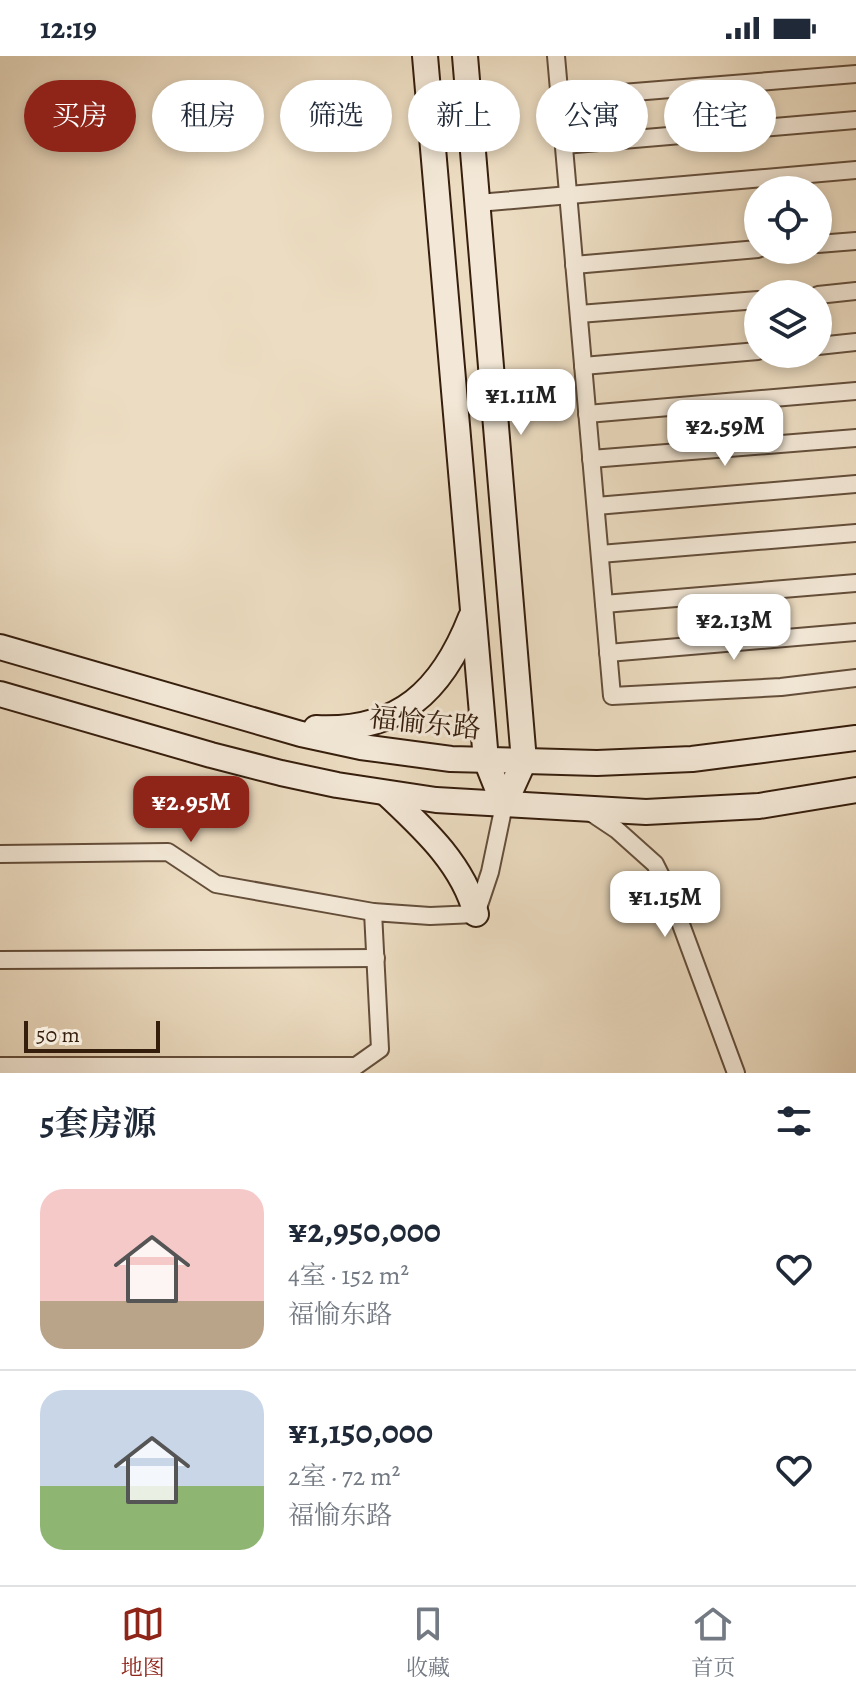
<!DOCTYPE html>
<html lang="zh">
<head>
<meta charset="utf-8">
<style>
	body { margin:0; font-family:Alegreya,"Noto Serif SC",serif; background:#f6f6f7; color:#1f2937; height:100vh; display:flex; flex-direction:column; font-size:30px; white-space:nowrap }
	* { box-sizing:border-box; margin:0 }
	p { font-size:26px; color:#747a83 }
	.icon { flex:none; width:44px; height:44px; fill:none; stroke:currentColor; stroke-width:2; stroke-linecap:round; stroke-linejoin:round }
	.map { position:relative; height:1017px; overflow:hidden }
	.drawer { display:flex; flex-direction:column; background:#fff; flex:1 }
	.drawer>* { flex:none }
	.top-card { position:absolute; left:24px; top:24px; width:808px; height:72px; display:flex; gap:16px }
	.tools { position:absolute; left:744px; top:120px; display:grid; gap:16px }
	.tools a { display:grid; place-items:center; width:88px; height:88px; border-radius:50%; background:#fff; box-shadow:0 4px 12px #0003; font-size:40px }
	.scale { position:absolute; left:24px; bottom:20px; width:136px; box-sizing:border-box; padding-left:8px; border:4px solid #361e0d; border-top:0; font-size:22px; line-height:28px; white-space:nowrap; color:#361e0d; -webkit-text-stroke:6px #f3e8d7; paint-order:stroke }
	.price { position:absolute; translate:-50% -68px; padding:0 18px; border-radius:16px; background:#fff; color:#222; font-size:26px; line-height:52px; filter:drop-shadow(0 2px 4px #0008) }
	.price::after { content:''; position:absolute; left:50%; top:48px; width:24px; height:18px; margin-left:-12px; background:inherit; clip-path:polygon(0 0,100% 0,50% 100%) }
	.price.active { background:#8f2418; color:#fff }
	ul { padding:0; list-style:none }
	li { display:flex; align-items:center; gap:24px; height:200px; padding:0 40px }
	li+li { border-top:2px solid #e0e1e3 }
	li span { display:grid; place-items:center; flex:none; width:224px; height:160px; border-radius:24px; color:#555 }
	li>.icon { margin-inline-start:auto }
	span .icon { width:96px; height:96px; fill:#fffc; stroke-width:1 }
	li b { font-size:34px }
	h2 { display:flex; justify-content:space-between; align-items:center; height:96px; padding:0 40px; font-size:34px }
	.pill { padding:0 28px; border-radius:36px; background:#fff; box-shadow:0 4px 12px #0003; font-size:28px; line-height:72px }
	.pill.active { background:#8f2418; color:#fff }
	.status { display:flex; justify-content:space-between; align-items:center; height:56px; padding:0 40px; background:#fff; direction:ltr }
	.status svg { height:22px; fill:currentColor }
	.menu { display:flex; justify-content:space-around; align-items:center; height:112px; border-top:2px solid #e0e1e3; background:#fff; font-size:22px; color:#747a83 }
	.menu a { display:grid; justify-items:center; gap:4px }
	.menu .active { color:#8f2418 }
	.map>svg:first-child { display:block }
</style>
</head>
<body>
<div class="status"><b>12:19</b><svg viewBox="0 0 49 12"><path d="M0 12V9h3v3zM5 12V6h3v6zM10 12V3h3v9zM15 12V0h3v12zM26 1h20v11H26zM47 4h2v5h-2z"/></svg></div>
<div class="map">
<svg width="856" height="1017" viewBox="0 0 856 1017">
	<rect width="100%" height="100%" fill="#ecdcc1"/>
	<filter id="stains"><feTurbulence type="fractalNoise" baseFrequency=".0025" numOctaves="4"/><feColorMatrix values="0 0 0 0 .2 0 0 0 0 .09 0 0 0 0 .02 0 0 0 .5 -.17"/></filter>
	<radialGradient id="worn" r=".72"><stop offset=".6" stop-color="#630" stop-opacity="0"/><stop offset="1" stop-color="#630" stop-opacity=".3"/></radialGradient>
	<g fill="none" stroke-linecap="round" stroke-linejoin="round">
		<g stroke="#644e3a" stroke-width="20">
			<g id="street">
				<path d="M556 0 612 640 781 631 856 622"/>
				<path d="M560 42 856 18"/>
				<path d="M564 89 856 64"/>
				<path d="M478 147 856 114"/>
				<path d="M818 188 856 185"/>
				<path d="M574 209 758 193"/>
				<path d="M818 239 856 235"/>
				<path d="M579 258 758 244"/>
				<path d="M818 290 856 286"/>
				<path d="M583 310 758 295"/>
				<path d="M587 358 856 335"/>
				<path d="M591 403 856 382"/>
				<path d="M596 450 856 428"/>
				<path d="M600 498 856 477"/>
				<path d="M604 548 856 527"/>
				<path d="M608 597 856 576"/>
				<path d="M587 754 617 774 655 808 669 836 736 1017"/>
				<path d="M0 798 168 796 216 828 373 856"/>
				<path d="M0 904 376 902"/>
				<path d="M0 1010H356L380 993 373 856 430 860 476 858 490 816 504 749"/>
			</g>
		</g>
		<g stroke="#361e0d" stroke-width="28">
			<g id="secondary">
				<path d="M425 0 486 704 504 749"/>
				<path d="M465 0 524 705 504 749"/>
				<path d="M0 591 301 678 361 691 451 703 597 707 692 703 856 682"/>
				<path d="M0 638 211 699 281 717 337 729 436 744 646 756 759 750 856 734"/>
				<path d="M316 672C399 676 442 635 471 561"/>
				<path d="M387 738C423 772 463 808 476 858"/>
			</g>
		</g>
		<use href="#street" stroke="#f3e8d7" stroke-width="16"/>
		<use href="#secondary" stroke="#f3e8d7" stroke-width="24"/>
	</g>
	<g text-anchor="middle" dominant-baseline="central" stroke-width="6" stroke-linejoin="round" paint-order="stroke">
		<g font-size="28" fill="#361e0d" stroke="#f3e8d7">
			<text transform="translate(425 667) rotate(6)">福愉东路</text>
		</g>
	</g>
	<rect width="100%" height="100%" filter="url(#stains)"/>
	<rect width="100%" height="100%" fill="url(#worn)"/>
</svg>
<div class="tools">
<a><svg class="icon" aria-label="locate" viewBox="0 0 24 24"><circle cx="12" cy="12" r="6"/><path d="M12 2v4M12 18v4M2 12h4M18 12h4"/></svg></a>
<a><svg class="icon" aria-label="layers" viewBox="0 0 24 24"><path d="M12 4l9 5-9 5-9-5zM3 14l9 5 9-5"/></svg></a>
</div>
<div class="scale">50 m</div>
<b class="price" style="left:521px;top:381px">¥1.11M</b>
<b class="price" style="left:725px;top:412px">¥2.59M</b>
<b class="price" style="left:734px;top:606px">¥2.13M</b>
<b class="price active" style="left:191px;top:788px">¥2.95M</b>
<b class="price" style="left:665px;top:883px">¥1.15M</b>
<div class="top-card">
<a class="pill active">买房</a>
<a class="pill">租房</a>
<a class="pill">筛选</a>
<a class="pill">新上</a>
<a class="pill">公寓</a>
<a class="pill">住宅</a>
</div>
</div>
<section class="drawer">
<h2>5套房源<svg class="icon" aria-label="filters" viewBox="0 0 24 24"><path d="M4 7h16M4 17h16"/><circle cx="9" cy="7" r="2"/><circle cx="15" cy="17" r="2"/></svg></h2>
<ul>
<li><span style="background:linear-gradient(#f6c9c9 70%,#b9a48a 0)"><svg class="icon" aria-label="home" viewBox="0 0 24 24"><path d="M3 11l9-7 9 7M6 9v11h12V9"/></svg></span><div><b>¥2,950,000</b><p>4室 · 152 m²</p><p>福愉东路</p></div><svg class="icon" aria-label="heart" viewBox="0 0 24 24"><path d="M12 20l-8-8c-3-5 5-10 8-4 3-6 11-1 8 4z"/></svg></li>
<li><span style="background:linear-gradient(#c9d6e8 60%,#8fb573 0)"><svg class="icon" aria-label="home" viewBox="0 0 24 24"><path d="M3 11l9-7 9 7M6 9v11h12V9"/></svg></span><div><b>¥1,150,000</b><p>2室 · 72 m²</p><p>福愉东路</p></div><svg class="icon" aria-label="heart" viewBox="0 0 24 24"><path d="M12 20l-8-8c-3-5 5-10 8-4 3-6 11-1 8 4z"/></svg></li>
</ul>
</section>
<nav class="menu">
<a class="active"><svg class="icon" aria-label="map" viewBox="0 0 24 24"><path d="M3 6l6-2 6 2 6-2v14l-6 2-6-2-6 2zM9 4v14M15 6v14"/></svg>地图</a>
<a><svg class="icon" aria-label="saved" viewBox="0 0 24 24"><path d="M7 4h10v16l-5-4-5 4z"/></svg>收藏</a>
<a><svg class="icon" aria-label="home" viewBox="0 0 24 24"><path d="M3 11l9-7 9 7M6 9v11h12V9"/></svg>首页</a>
</nav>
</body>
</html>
